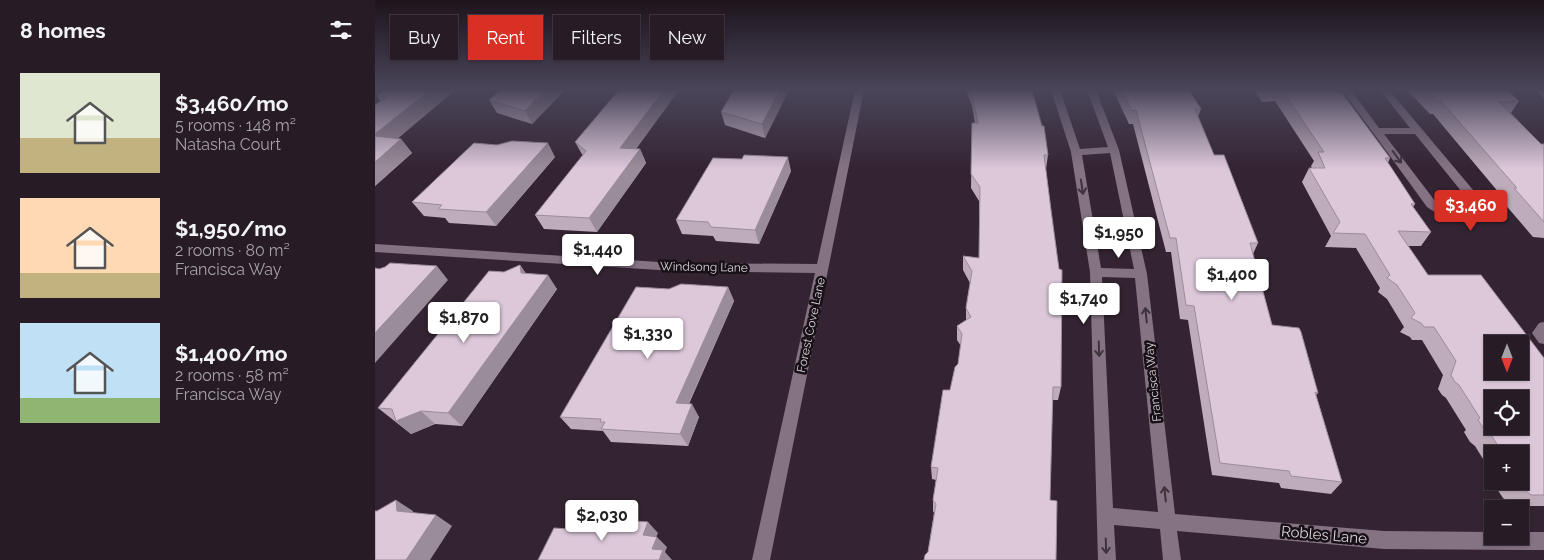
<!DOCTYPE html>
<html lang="en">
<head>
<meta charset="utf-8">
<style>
	body { margin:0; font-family:Raleway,sans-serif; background:#2f242e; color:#f1f3f6; height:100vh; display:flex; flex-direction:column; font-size:19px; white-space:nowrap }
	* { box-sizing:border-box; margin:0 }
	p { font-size:16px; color:#a4a1a7 }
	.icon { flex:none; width:28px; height:28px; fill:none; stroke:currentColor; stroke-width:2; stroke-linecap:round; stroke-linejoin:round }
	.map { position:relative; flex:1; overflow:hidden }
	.panel { display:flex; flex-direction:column; background:#271b26; width:375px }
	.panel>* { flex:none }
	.hud { position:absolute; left:15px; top:15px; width:475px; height:45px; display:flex; gap:10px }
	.needle { width:32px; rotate:180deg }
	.fabs { position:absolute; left:1109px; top:335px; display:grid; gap:10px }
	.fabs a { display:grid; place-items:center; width:45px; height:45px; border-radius:0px; background:#271b26; box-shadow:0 1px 4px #0004,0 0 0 1px #433943; font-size:25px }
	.price { position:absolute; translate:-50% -42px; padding:0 11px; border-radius:5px; background:#fff; color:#222; font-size:16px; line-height:32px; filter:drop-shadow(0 1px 2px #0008) }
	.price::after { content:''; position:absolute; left:50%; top:30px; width:15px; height:11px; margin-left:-8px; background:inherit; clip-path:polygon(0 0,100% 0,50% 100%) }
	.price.on { background:#d93025; color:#fff }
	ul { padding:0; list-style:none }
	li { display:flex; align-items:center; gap:15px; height:125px; padding:0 20px }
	li span { display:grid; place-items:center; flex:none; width:140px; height:100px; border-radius:0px; color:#555 }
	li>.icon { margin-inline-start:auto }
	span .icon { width:60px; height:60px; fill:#fffc; stroke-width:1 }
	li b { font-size:21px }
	h2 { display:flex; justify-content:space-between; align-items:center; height:60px; padding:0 20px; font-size:21px }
	.pill { padding:0 18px; border-radius:0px; background:#271b26; box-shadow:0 1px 4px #0004,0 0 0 1px #433943; font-size:18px; line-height:45px }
	.pill.on { background:#d93025; color:#fff }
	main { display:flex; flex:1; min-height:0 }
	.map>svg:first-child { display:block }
</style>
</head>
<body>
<main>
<section class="panel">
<h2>8 homes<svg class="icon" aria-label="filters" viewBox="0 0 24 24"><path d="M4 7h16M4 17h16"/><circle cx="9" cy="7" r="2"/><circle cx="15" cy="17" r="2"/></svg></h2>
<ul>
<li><span style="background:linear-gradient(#dfe7d0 65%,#c2b280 0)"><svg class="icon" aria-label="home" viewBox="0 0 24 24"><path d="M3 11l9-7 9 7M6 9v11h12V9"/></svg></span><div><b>$3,460/mo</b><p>5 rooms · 148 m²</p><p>Natasha Court</p></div></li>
<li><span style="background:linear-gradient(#ffd9b3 75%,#c2b280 0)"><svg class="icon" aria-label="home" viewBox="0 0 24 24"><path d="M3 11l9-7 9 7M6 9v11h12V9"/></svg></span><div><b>$1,950/mo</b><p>2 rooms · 80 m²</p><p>Francisca Way</p></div></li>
<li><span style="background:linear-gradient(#bfe0f5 75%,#8fb573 0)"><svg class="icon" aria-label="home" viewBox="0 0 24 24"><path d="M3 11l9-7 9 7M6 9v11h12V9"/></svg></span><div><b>$1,400/mo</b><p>2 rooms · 58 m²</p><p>Francisca Way</p></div></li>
</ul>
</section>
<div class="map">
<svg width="1169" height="560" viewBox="0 0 1169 560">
	<rect width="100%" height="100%" fill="#342432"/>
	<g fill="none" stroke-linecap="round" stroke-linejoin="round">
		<g fill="#857383" fill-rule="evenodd">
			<path d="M480 90H489L395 560H377L440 273 300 271 0 252V244L300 263 442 264Z"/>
			<path d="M676 90H685L705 149 733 147 712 90H721L744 150 772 274 800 514 1009 531 1118 532V536H1145V532H1169V550L1009 549 802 531 806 560H788L785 529 739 525 741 560H723L715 272 696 152ZM735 153 759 269 726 268 707 155ZM727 277 760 278 783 512 738 508Z"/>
			<path d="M967 90H976L1004 128H1035L1005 90H1014L1104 197 1111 209 1107 220C1086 225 1069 219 1052 207ZM1009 134H1040L1095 202 1099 209 1098 214 1081 213 1060 201Z"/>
			<path d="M1169 322V344L1164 343 1157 333 1164 323Z"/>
		</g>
	</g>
	<g fill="#beacbb">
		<path d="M9 90H80L22 139H26L37 153 0 186 5 101 2 96Z"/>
		<path d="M125 90H190L157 124 122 113 114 100Z"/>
		<path d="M304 90 261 149H265L271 163 222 232 169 229 160 215 208 156 200 142Z"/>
		<path d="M359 90H414L390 138 350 125 346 112Z"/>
		<path d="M591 90H658V94L673 155 671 169 686 387 683 400H678L553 552 559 513 558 511V500L561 480 557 479 556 467 575 390 583 364 586 346 582 340V326L591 320V308L595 283 588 270V256L604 258V201L596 188 597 123H600L597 106Z"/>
		<path d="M738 90H814L826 109 823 117 839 155 883 243 878 254 897 325 943 393 941 395 967 482 956 494 906 488 904 483 837 475 813 320 805 319 796 252H791L758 124H754Z"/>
		<path d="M879 90H960L1015 158 1013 163 1040 204 1038 207 1056 232 1046 246H1033L1053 275 1169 358V506H1139L1128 498 1122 489 1124 485 1121 481H1145V454H1118V475L1100 446 1095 442 1089 432 1091 430 1071 398 1067 395 1063 389 1068 375 1047 340H1037L1035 337 1025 332 1029 327 1012 299 1003 292 1005 288 981 248 950 247 956 236 927 182 934 168H937L936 166 939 161 900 101 887 102Z"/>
		<path d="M1032 90H1132L1144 101 1136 113 1166 144H1169V238L1158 237 1128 202 1130 200 1058 114H1055Z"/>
		<path d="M1160 90H1169V98Z"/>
		<path d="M180 157 121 226 74 223 70 218 49 216 37 202Z"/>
		<path d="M416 171 384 244 341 241 338 236 307 234 301 220Z"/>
		<path d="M145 265 151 274 182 289 87 426 60 424 36 434 3 408 129 272Z"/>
		<path d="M353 287 359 301 314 404 324 417 313 446 236 442 228 431 196 429 185 417 294 289Z"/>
	</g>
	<g fill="#9b8c99">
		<path d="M55 90H80L9 150 0 139V134Z"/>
		<path d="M170 90H190L157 124 150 111Z"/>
		<path d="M289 90H304L251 162 245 148Z"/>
		<path d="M405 90H414L390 138 387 124Z"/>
		<path d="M26 139 37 153 0 186V162Z"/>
		<path d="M173 143 180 157 121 226 111 212Z"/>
		<path d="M265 149 271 163 222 232 214 218Z"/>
		<path d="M413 157 416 171 384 244 380 230Z"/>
		<path d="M145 265 155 279 146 273Z"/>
		<path d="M62 266 73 280 0 363V333Z"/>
		<path d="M173 275 182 289 87 426 73 413Z"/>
		<path d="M353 287 359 301 308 416 301 403Z"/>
		<path d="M317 404 324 417 313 446 305 434Z"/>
		<path d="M46 411 60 424 36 434 21 421Z"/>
		<path d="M21 500 38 511 39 523 22 511Z"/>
		<path d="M61 515 77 526 55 560H31Z"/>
		<path d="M273 522 283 533 277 546 268 535Z"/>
		<path d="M282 537 292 547 290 552 297 560H284L277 549Z"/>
	</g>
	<g fill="#ddc8da" stroke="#9b8c99" fill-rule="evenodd">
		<path d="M9 90H55L0 134V105L11 97 2 96Z"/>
		<path d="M125 90H170L150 111 114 100Z"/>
		<path d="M244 90H289L245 148 265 149 214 218 160 215 211 151 200 142Z"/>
		<path d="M359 90H405L387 124 346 112Z"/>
		<path d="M596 90H657L667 126H669L673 155H669L676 210 684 269 687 270 686 387H678L675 500 682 501 681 560H549L550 555 553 552 561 504 558 500 563 468 556 467 568 390H575L580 367 583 364 587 334 582 326 596 317 591 308 597 271 588 256 604 258 605 187 596 174 597 123H603Z"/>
		<path d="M747 90H814L826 109H820L839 155H849L883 243H875L897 325 924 328 926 332 943 393 940 392 967 482 916 476 914 471 845 463 819 306 811 305 801 238H795L761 110 757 111Z"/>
		<path d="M907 90H960L962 93H967L1015 158H1010L1040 204H1036L1056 232 1023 231 1053 275H1106L1169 358V495H1156L1145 486 1142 481H1145V454H1128L1115 433 1109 429 1103 420 1105 418 1084 385 1080 382 1076 375 1081 361 1059 327H1049L1046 323 1036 318 1040 313 1022 285 1012 278 1015 275 990 234 958 233 965 222 934 168H950L943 152H949ZM1118 344H1145V371H1118ZM1118 399H1145V426H1118Z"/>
		<path d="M1053 90H1132L1144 101 1124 102 1166 144H1169V222L1139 188H1142L1066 101H1063Z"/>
		<path d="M0 136 26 139 0 162Z"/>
		<path d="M137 141 173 143 111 212 63 209 67 205 37 202 99 143 122 145Z"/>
		<path d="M369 155 413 157 380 230 336 227 333 222 301 220 338 158 367 159Z"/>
		<path d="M15 263 62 266 0 333V268L4 269 10 267Z"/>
		<path d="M145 265 146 273 173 275 73 413 46 411 21 421 17 409 3 408 114 271 129 272Z"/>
		<path d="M306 284 353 287 301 403 317 404 305 434 226 429 230 422H225L226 419 185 417 261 287 294 289Z"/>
		<path d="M21 500 22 511 61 515 31 560H0V511H2Z"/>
		<path d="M215 518 273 522 268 535 282 537 277 549 288 550 284 560H163L179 528 209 530Z"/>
	</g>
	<defs><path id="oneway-shaft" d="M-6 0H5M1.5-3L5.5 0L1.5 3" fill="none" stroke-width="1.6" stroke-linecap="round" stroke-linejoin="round" transform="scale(1.25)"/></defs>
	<g stroke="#3e333c">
		<use href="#oneway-shaft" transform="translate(1022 157) rotate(54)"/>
		<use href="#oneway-shaft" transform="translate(707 187) rotate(81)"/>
		<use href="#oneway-shaft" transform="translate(771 315) rotate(-96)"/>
		<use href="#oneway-shaft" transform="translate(724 349) rotate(88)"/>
		<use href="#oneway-shaft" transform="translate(790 494) rotate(-96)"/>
		<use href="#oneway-shaft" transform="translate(731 546) rotate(88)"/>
	</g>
	<linearGradient id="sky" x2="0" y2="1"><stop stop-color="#1d141c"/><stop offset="0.53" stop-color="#4a455a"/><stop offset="1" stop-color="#4a455a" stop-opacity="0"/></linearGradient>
	<rect width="1169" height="169" fill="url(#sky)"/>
	<g text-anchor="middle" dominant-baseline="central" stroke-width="5" stroke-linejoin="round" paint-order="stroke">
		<g font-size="12" fill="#dcd2db" stroke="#171016">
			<text transform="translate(329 267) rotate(1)">Windsong Lane</text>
			<text transform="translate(436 325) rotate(-78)">Forest Cove Lane</text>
			<text transform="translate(778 382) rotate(-96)">Francisca Way</text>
		</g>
		<g font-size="15" fill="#dcd2db" stroke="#171016">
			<text transform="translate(949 535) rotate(5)">Robles Lane</text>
		</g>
	</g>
</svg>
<div class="fabs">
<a><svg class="needle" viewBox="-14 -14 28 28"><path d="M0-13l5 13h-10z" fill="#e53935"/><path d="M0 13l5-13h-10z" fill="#a4a1a7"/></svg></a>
<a><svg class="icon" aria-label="locate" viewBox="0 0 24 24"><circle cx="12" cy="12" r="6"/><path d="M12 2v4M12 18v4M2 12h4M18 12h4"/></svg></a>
<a>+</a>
<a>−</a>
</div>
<b class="price on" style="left:1096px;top:232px">$3,460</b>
<b class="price" style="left:744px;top:259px">$1,950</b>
<b class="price" style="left:223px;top:276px">$1,440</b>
<b class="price" style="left:857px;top:301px">$1,400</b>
<b class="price" style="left:709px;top:325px">$1,740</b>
<b class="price" style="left:89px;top:344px">$1,870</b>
<b class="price" style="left:273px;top:360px">$1,330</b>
<b class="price" style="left:227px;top:542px">$2,030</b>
<div class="hud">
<a class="pill">Buy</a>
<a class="pill on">Rent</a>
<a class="pill">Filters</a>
<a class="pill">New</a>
</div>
</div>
</main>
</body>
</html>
